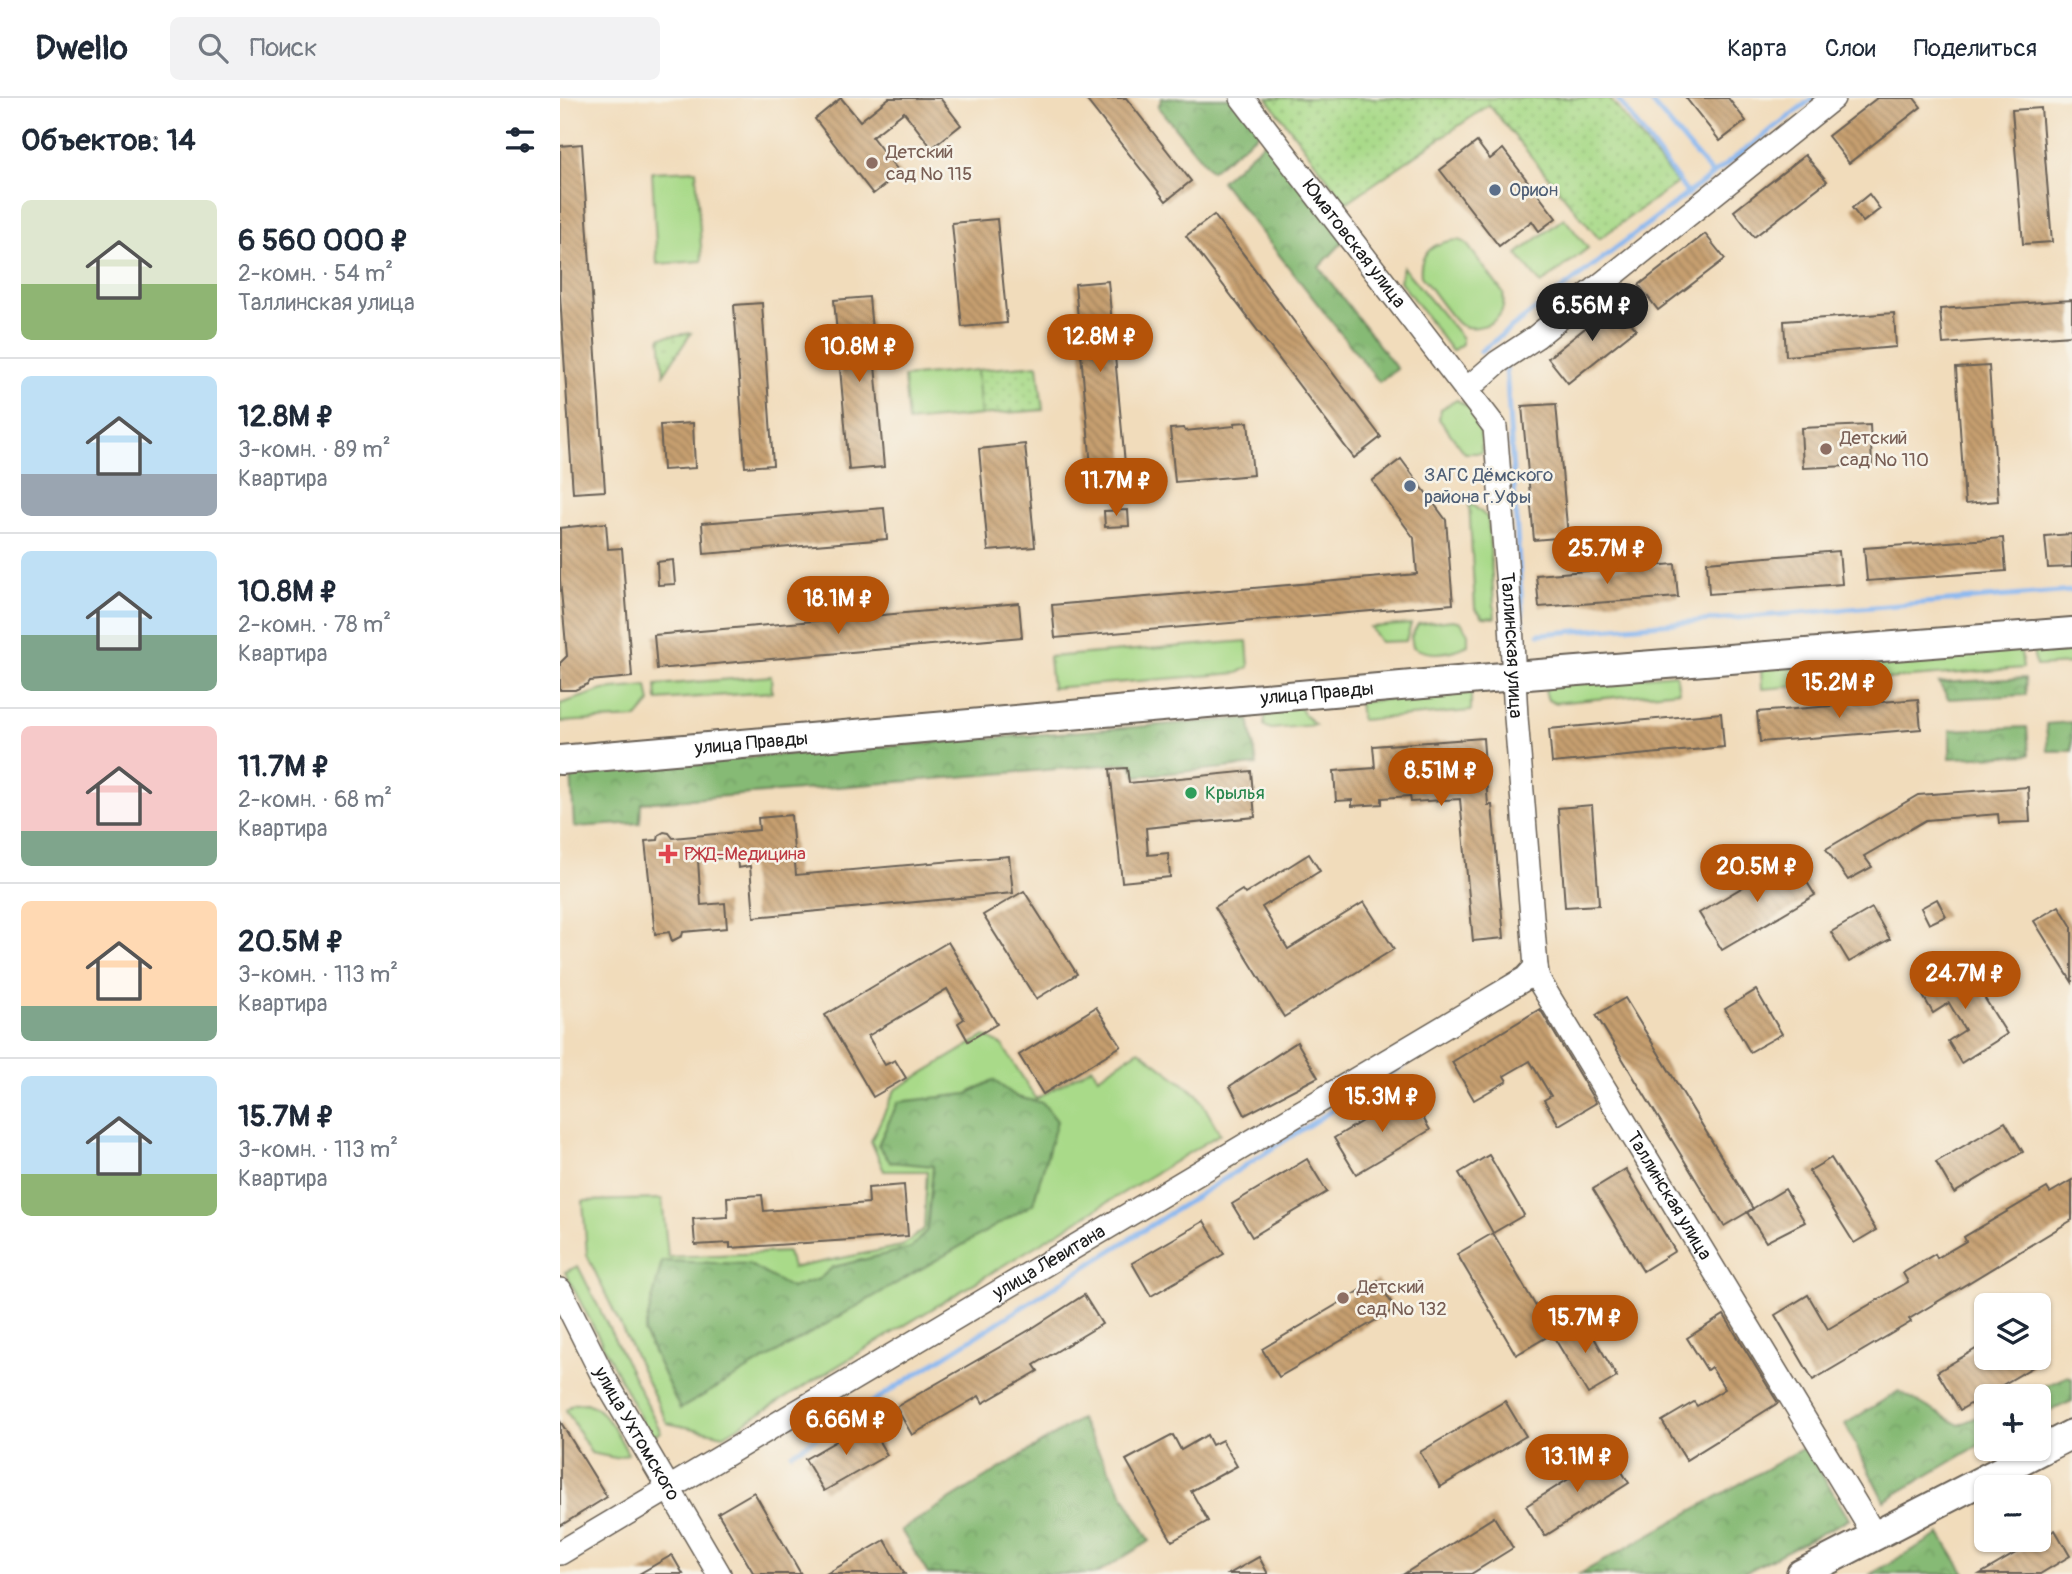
<!DOCTYPE html>
<html lang="ru">
<head>
<meta charset="utf-8">
<style>
	body { margin:0; font-family:Pangolin,sans-serif; background:#f2f2f3; color:#1f2937; height:100vh; display:flex; flex-direction:column; font-size:26px; white-space:nowrap }
	* { box-sizing:border-box; margin:0 }
	p { font-size:23px; color:#747a83 }
	.icon { flex:none; width:38px; height:38px; fill:none; stroke:currentColor; stroke-width:2; stroke-linecap:round; stroke-linejoin:round }
	.map { position:relative; flex:1; overflow:hidden }
	.side { display:flex; flex-direction:column; background:#fff; width:560px }
	.side>* { flex:none }
	.buttons { position:absolute; left:1414px; top:1195px; display:grid; gap:14px }
	.buttons a { display:grid; place-items:center; width:77px; height:77px; border-radius:10px; background:#fff; box-shadow:0 2px 5px #0004; font-size:35px }
	.price { position:absolute; translate:-50% -60px; padding:0 16px; border-radius:24px; background:#b45309; color:#fff; font-size:23px; line-height:46px; filter:drop-shadow(0 2px 4px #0008) }
	.price::after { content:''; position:absolute; left:50%; top:42px; width:21px; height:16px; margin-left:-10px; background:inherit; clip-path:polygon(0 0,100% 0,50% 100%) }
	.price.active { background:#222; color:#fff }
	ul { padding:0; list-style:none }
	li { display:flex; align-items:center; gap:21px; height:175px; padding:0 21px }
	li+li { border-top:2px solid #e0e1e3 }
	li span { display:grid; place-items:center; flex:none; width:196px; height:140px; border-radius:10px; color:#555 }
	li>.icon { margin-inline-start:auto }
	span .icon { width:84px; height:84px; fill:#fffc; stroke-width:1 }
	li b { font-size:30px }
	h2 { display:flex; justify-content:space-between; align-items:center; height:84px; padding:0 21px; font-size:30px }
	header { display:flex; align-items:center; gap:42px; box-sizing:border-box; height:98px; padding:0 35px; background:#fff; border-bottom:2px solid #e0e1e3 }
	header strong { font-size:33px }
	nav { display:flex; gap:38px; margin-inline-start:auto; font-size:24px }
	.search { width:490px; height:63px; background:#f2f2f3; display:flex; align-items:center; gap:18px; box-sizing:border-box; padding:0 24px; border-radius:10px; color:#747a83; font-size:26px }
	main { display:flex; flex:1; min-height:0 }
	.map>svg:first-child { display:block }
</style>
</head>
<body>
<header>
<strong>Dwello</strong>
<div class="search"><svg class="icon" aria-label="search" viewBox="0 0 24 24"><circle cx="10" cy="10" r="6"/><path d="M15 15l6 6"/></svg>Поиск</div>
<nav><a>Карта</a><a>Слои</a><a>Поделиться</a></nav>
</header>
<main>
<section class="side">
<h2>Объектов: 14<svg class="icon" aria-label="filters" viewBox="0 0 24 24"><path d="M4 7h16M4 17h16"/><circle cx="9" cy="7" r="2"/><circle cx="15" cy="17" r="2"/></svg></h2>
<ul>
<li><span style="background:linear-gradient(#dfe7d0 60%,#8fb573 0)"><svg class="icon" aria-label="home" viewBox="0 0 24 24"><path d="M3 11l9-7 9 7M6 9v11h12V9"/></svg></span><div><b>6 560 000 ₽</b><p>2-комн. · 54 m²</p><p>Таллинская улица</p></div></li>
<li><span style="background:linear-gradient(#bfe0f5 70%,#9aa5b1 0)"><svg class="icon" aria-label="home" viewBox="0 0 24 24"><path d="M3 11l9-7 9 7M6 9v11h12V9"/></svg></span><div><b>12.8M ₽</b><p>3-комн. · 89 m²</p><p>Квартира</p></div></li>
<li><span style="background:linear-gradient(#bfe0f5 60%,#7fa58c 0)"><svg class="icon" aria-label="home" viewBox="0 0 24 24"><path d="M3 11l9-7 9 7M6 9v11h12V9"/></svg></span><div><b>10.8M ₽</b><p>2-комн. · 78 m²</p><p>Квартира</p></div></li>
<li><span style="background:linear-gradient(#f6c9c9 75%,#7fa58c 0)"><svg class="icon" aria-label="home" viewBox="0 0 24 24"><path d="M3 11l9-7 9 7M6 9v11h12V9"/></svg></span><div><b>11.7M ₽</b><p>2-комн. · 68 m²</p><p>Квартира</p></div></li>
<li><span style="background:linear-gradient(#ffd9b3 75%,#7fa58c 0)"><svg class="icon" aria-label="home" viewBox="0 0 24 24"><path d="M3 11l9-7 9 7M6 9v11h12V9"/></svg></span><div><b>20.5M ₽</b><p>3-комн. · 113 m²</p><p>Квартира</p></div></li>
<li><span style="background:linear-gradient(#bfe0f5 70%,#8fb573 0)"><svg class="icon" aria-label="home" viewBox="0 0 24 24"><path d="M3 11l9-7 9 7M6 9v11h12V9"/></svg></span><div><b>15.7M ₽</b><p>3-комн. · 113 m²</p><p>Квартира</p></div></li>
</ul>
</section>
<div class="map">
<svg width="1512" height="1476" viewBox="0 0 1512 1476">
	<defs>
		<pattern id="forest-crowns" width="20" height="18" patternUnits="userSpaceOnUse" patternTransform="scale(1.75)"><rect width="20" height="18" fill="#86ba75"/><path d="M2 6a3 3 0 1 1 6 0M12 15a3 3 0 1 1 6 0" fill="none" stroke="#739f65"/></pattern>
		<pattern id="park-dots" width="8" height="8" patternUnits="userSpaceOnUse" patternTransform="scale(1.75)"><rect width="8" height="8" fill="#a9da89"/><path d="M2 2h.1M6 6h.1" fill="none" stroke="#91ba76" stroke-width="1.8" stroke-linecap="round"/></pattern>
		<pattern id="building-back-hatch" width="6" height="6" patternUnits="userSpaceOnUse" patternTransform="scale(1.75)"><rect width="6" height="6" fill="#c69f70"/><path d="M-1 5l2 2M0 0l6 6M5-1l2 2" fill="none" stroke="#a0815b"/></pattern>
	</defs>
	<rect width="100%" height="100%" fill="#f7f3e8"/>
	<filter id="ink" filterUnits="userSpaceOnUse"><feTurbulence type="fractalNoise" baseFrequency=".0143" numOctaves="2"/><feDisplacementMap in="SourceGraphic" scale="14" xChannelSelector="R" yChannelSelector="G"/><feConvolveMatrix kernelMatrix="1 2 1 2 8 2 1 2 1" color-interpolation-filters="sRGB"/></filter>
	<filter id="wash" filterUnits="userSpaceOnUse"><feTurbulence type="fractalNoise" baseFrequency=".00686" numOctaves="4" result="noise"/><feDisplacementMap in="SourceGraphic" scale="28" xChannelSelector="R" yChannelSelector="G"/><feGaussianBlur stdDeviation="1.57" result="paint"/><feColorMatrix in="noise" values="0 0 0 0 0 0 0 0 0 0 0 0 0 0 0 0 0 1.4 0 .05"/><feComposite in="paint" operator="in"/></filter>
	<g filter="url(#wash)">
		<rect width="100%" height="100%" fill="#f1dcbb"/>
		<g fill="#a9da89" stroke="#627b52" stroke-width="2">
			<path d="M136 72 142 163 97 166 92 74Z"/>
			<path d="M1004 120 1028 150 981 186 957 156Z"/>
			<path d="M899 142 906 145 943 195C945 206 943 217 932 224 924 229 909 232 900 227 891 221 869 188 861 178 858 153 877 143 899 142Z"/>
			<path d="M843 169 902 240V246L892 253 840 183Z"/>
			<path d="M417 272 421 317 348 324 344 279Z"/>
			<path d="M897 302C924 316 919 328 922 355H905L879 321 881 311Z"/>
			<path d="M909 404 928 420 935 520 923 519 915 510Z"/>
			<path d="M893 522 901 524 908 536V547C891 555 870 559 853 549L851 539 858 526Z"/>
			<path d="M851 526 846 543 820 544 810 529Z"/>
			<path d="M687 543 689 569 678 575 492 590 489 559Z"/>
			<path d="M1512 543V566L1476 568 1472 547Z"/>
			<path d="M1460 546 1463 570 1202 591 1201 570Z"/>
			<path d="M1116 576 1119 593 994 605 988 602 985 593 989 587Z"/>
			<path d="M211 578 212 594 97 602 96 587Z"/>
			<path d="M87 588 90 605 77 620 0 624V606L43 592Z"/>
			<path d="M911 593V613L801 622 799 604Z"/>
			<path d="M739 607 744 616 755 627 711 631 704 628 706 613Z"/>
			<path d="M425 938 443 948 476 1001 532 969 538 979 579 952 638 997 660 1036 164 1337 107 1325 27 1157 23 1103 102 1101 108 1159 228 1154 232 1170 342 1148 364 1131 367 1073H324L311 1043 335 992Z"/>
			<path d="M18 1168 101 1334 90 1339 5 1174Z"/>
			<path d="M27 1305C46 1312 59 1338 68 1356L55 1360 31 1355 6 1312 13 1306Z"/>
		</g>
		<g fill="url(#forest-crowns)" stroke="#516b48" stroke-width="2">
			<path d="M602 0H674L700 34 651 73 598 9Z"/>
			<path d="M706 43 785 142 759 169 837 271 819 284 661 83Z"/>
			<path d="M1465 580 1466 597 1388 601 1379 585Z"/>
			<path d="M689 620 697 667 576 678 570 665 81 705 80 725 14 729 11 673Z"/>
			<path d="M1512 624V653H1488L1486 626Z"/>
			<path d="M1467 629 1469 657 1390 660V632Z"/>
			<path d="M433 982 457 999 483 1005 497 1023 473 1106 120 1311 84 1235 102 1163 188 1166 231 1190 259 1181 273 1169 351 1150 367 1132 373 1068 330 1064 318 1047 338 1004 407 996Z"/>
			<path d="M1508 1278 1512 1280V1303L1479 1318V1298H1462Z"/>
			<path d="M1339 1293 1399 1327 1426 1315V1343L1324 1403 1285 1326Z"/>
			<path d="M520 1321 590 1443 536 1476H368L341 1432Z"/>
			<path d="M1245 1349 1289 1421 1182 1476H1020Z"/>
			<path d="M1380 1436 1405 1476H1311Z"/>
		</g>
		<g fill="url(#park-dots)" stroke="#627b52" stroke-width="2">
			<path d="M707 0H1049L1117 85 1039 141 929 7 786 105Z"/>
			<path d="M131 235 104 276 100 239Z"/>
			<path d="M478 267 483 312 421 317 417 272Z"/>
		</g>
		<g fill="none" stroke-linecap="round" stroke-linejoin="round">
			<g stroke="#85b5f0" stroke-width="5">
				<path d="M1057 0 1128 96"/>
				<path d="M1088 0 1153 77"/>
				<path d="M921 253 1253 0"/>
				<path d="M946 268 963 526"/>
				<path d="M979 536 1512 493"/>
				<path d="M232 1355 861 956"/>
			</g>
		</g>
		<g id="blocks">
			<g fill="url(#building-back-hatch)">
				<path d="M281 0 300 23 329 0H380L401 27 372 50 344 14 312 39 340 75 313 96 255 21Z"/>
				<path d="M525 0H566L631 83 606 103Z"/>
				<path d="M1126 0H1168L1186 23 1160 43Z"/>
				<path d="M1317 0H1354L1361 9 1289 65 1268 38Z"/>
				<path d="M1481 10 1492 144 1463 146 1452 12Z"/>
				<path d="M917 44 930 61 943 51 996 120 979 133 972 123 939 148 880 72Z"/>
				<path d="M22 46 45 393 13 395 0 197V48Z"/>
				<path d="M1245 57 1267 83 1194 139 1174 113Z"/>
				<path d="M1309 96 1320 111 1303 124 1292 110Z"/>
				<path d="M654 117 821 339 794 360 626 138Z"/>
				<path d="M437 121 447 225 402 229 392 125Z"/>
				<path d="M1145 136 1165 161 1098 212 1079 187Z"/>
				<path d="M548 183 565 366 531 369 515 186Z"/>
				<path d="M309 199 324 369 289 372 274 202Z"/>
				<path d="M1512 202V237L1383 246 1380 211Z"/>
				<path d="M202 205 213 367 185 369 174 207Z"/>
				<path d="M1055 206 1076 231 1008 285 988 260Z"/>
				<path d="M1334 215 1336 249 1226 258 1224 223Z"/>
				<path d="M1429 268 1438 403 1405 406 1396 270Z"/>
				<path d="M996 306 1008 439 974 442 962 308Z"/>
				<path d="M688 324 693 377 615 384 610 331 624 330 625 333 675 328 674 325Z"/>
				<path d="M133 325 135 370 103 372 100 327Z"/>
				<path d="M1310 327 1312 367 1243 370 1241 330Z"/>
				<path d="M465 346 475 449 428 453 419 351Z"/>
				<path d="M841 361 886 422 893 506 495 540 492 507 857 476 854 440 812 383Z"/>
				<path d="M324 410 327 441 144 456 142 425Z"/>
				<path d="M568 412 569 428 545 429 544 413Z"/>
				<path d="M46 425 48 451 62 450 72 579 30 583 28 586 15 592H0V565L7 558 0 482V430Z"/>
				<path d="M1512 436V469L1488 470 1485 438Z"/>
				<path d="M1443 440 1446 473 1307 483 1304 450Z"/>
				<path d="M1279 453 1282 486 1149 496 1147 464Z"/>
				<path d="M113 462 115 486 98 487 97 464Z"/>
				<path d="M1115 466 1118 499 979 509 976 477Z"/>
				<path d="M459 505 462 539 97 571 94 537Z"/>
				<path d="M1358 601 1361 631 1200 644 1197 614Z"/>
				<path d="M1161 615 1164 649 992 665 989 631Z"/>
				<path d="M923 640 928 707H932L944 840 913 843 900 701 851 704 850 698 822 700V706L792 708V702L776 703 774 673 815 670 813 648Z"/>
				<path d="M567 670 569 685 691 673 695 719 586 730 588 757 608 755 610 779 562 784 550 671Z"/>
				<path d="M1468 689 1470 724 1439 725 1438 716 1366 722 1304 758 1312 769 1288 782 1266 751 1358 697Z"/>
				<path d="M1032 707 1039 807 1005 809 998 710Z"/>
				<path d="M231 717 236 777 449 758 453 795 194 819 190 768 178 770 177 759 138 762 141 807 165 805 167 830 123 834 122 838 112 843 109 834 95 836 85 743 98 742 99 737 104 734 109 735 113 740 199 732 198 720Z"/>
				<path d="M749 756 760 773 702 809 728 851 804 804 834 851 724 919 655 809 682 792 685 796Z"/>
				<path d="M1232 760 1255 797 1162 852 1139 815Z"/>
				<path d="M464 793 517 876 476 901 423 817Z"/>
				<path d="M1377 801 1386 818 1369 826 1361 810Z"/>
				<path d="M1499 808 1512 829V884L1474 823Z"/>
				<path d="M1312 810 1330 841 1289 864 1271 834Z"/>
				<path d="M388 844 437 926 408 943 398 925 404 921 387 891 308 938 325 967 335 962 346 980 313 999 265 917Z"/>
				<path d="M1402 864 1447 936 1401 965 1388 943 1405 932 1389 905 1373 915 1359 891Z"/>
				<path d="M1196 892 1222 936 1190 954 1165 911Z"/>
				<path d="M1065 900 1193 1111 1164 1128 1036 917Z"/>
				<path d="M536 909 561 948 483 996 459 957Z"/>
				<path d="M980 911 1036 1005 999 1027 984 1002 991 998 970 963 944 978 947 983 914 1002 892 964Z"/>
				<path d="M737 944 758 979 685 1017 670 988Z"/>
				<path d="M849 995 870 1032 796 1076 774 1040Z"/>
				<path d="M1445 1024 1463 1054 1394 1095 1376 1064Z"/>
				<path d="M929 1057 964 1117 933 1135 899 1075Z"/>
				<path d="M1271 1060 1316 1132 1294 1145 1249 1073Z"/>
				<path d="M747 1061 767 1094 692 1139 672 1106Z"/>
				<path d="M1066 1071 1115 1153 1083 1173 1033 1091Z"/>
				<path d="M1512 1082V1122L1349 1221 1351 1224 1253 1282 1215 1217 1248 1197 1268 1231 1348 1184 1343 1175 1375 1156 1377 1160 1406 1143 1404 1139 1487 1090 1490 1095Z"/>
				<path d="M344 1087 348 1138 170 1150V1145L135 1147 133 1121 168 1119 167 1099 202 1097 204 1113 309 1105 308 1090Z"/>
				<path d="M1225 1091 1245 1124 1206 1144 1187 1114Z"/>
				<path d="M644 1123 664 1156 591 1198 572 1165Z"/>
				<path d="M933 1135 992 1236 956 1257 897 1156Z"/>
				<path d="M818 1182 835 1211 719 1279 702 1251Z"/>
				<path d="M524 1197 542 1226 474 1267 478 1273 423 1305 419 1298 352 1337 336 1309 471 1231Z"/>
				<path d="M1164 1217 1218 1305 1126 1362 1102 1323 1134 1304 1137 1308 1165 1291 1151 1269 1147 1272 1127 1240Z"/>
				<path d="M1022 1219 1057 1279 1028 1296 992 1236Z"/>
				<path d="M1426 1245V1260H1488L1400 1312 1377 1274Z"/>
				<path d="M945 1303 966 1338 880 1389 860 1354Z"/>
				<path d="M0 1323 47 1399 0 1428Z"/>
				<path d="M308 1325 327 1357 264 1393 245 1361Z"/>
				<path d="M613 1337 621 1352 647 1337 652 1347 662 1342 677 1368 631 1393 648 1423 612 1443 566 1362Z"/>
				<path d="M1050 1355 1069 1385 985 1438 966 1408Z"/>
				<path d="M194 1394 241 1476H194L158 1415Z"/>
				<path d="M934 1419 953 1450 911 1476H844Z"/>
				<path d="M1495 1432 1510 1458 1480 1476H1420Z"/>
				<path d="M325 1442 345 1476H266Z"/>
				<path d="M112 1457 123 1476H79Z"/>
				<path d="M699 1459 708 1476H669Z"/>
			</g>
		</g>
	</g>
	<g filter="url(#ink)">
		<use href="#blocks" fill-opacity="0" stroke="#675f54" stroke-width="2"/>
		<g fill="none" stroke-linecap="round" stroke-linejoin="round">
			<g stroke="#675f54" stroke-width="26">
				<g id="minor">
					<path id="s1" d="M682 0 935 329 951 525 956 619 976 869 978 881 1315 1438"/>
					<path d="M906 292 938 264 976 239 1273 0"/>
					<path id="s2" d="M0 1192 44 1280 159 1476"/>
					<path id="s3" d="M0 1455 926 904 966 880 976 869"/>
				</g>
			</g>
			<g stroke="#675f54" stroke-width="32">
				<g id="major">
					<path id="s4" d="M0 662 954 578 1512 534"/>
					<path d="M1241 1476 1512 1336"/>
				</g>
			</g>
			<use href="#minor" stroke="#fff" stroke-width="23"/>
			<use href="#major" stroke="#fff" stroke-width="28"/>
		</g>
	</g>
	<g fill="#8d6e63" stroke="#f7f3e8" stroke-width="2.5">
		<circle cx="312" cy="65" r="7"/>
		<circle cx="1266" cy="351" r="7"/>
		<circle cx="783" cy="1200" r="7"/>
	</g>
	<g fill="#5c6f8a" stroke="#f7f3e8" stroke-width="2.5">
		<circle cx="935" cy="92" r="7"/>
		<circle cx="850" cy="388" r="7"/>
	</g>
	<circle fill="#2e9e5b" stroke="#f7f3e8" stroke-width="2.5" cx="631" cy="695" r="7"/>
	<path fill="#e0444e" stroke="#f7f3e8" stroke-width="2.5" d="M104.5 745.5h7v7h7v7h-7v7h-7v-7h-7v-7h7z"/>
	<g text-anchor="middle" dominant-baseline="central" stroke-width="5" stroke-linejoin="round" paint-order="stroke">
		<g font-size="19" fill="#785e54" stroke="#f7f3e8" text-anchor="start">
			<text x="326" y="54">Детский<tspan x="326" dy="22">сад № 115</tspan></text>
			<text x="1280" y="340">Детский<tspan x="1280" dy="22">сад № 110</tspan></text>
			<text x="797" y="1189">Детский<tspan x="797" dy="22">сад № 132</tspan></text>
		</g>
		<g font-size="19" fill="#4e5e75" stroke="#f7f3e8" text-anchor="start">
			<text x="949" y="92">Орион</text>
			<text x="864" y="377">ЗАГС Дёмского<tspan x="864" dy="22">района г.Уфы</tspan></text>
		</g>
		<g font-size="19" fill="#1c1c1c" stroke="#f7f3e8">
			<text stroke="none"><textPath href="#s1" startOffset="184">Юматовская улица</textPath></text>
			<text stroke="none"><textPath href="#s1" startOffset="634">Таллинская улица</textPath></text>
			<text stroke="none"><textPath href="#s4" startOffset="760">улица Правды</textPath></text>
			<text stroke="none"><textPath href="#s4" startOffset="192">улица Правды</textPath></text>
			<text stroke="none"><textPath href="#s1" startOffset="1222">Таллинская улица</textPath></text>
			<text stroke="none"><textPath href="#s3" startOffset="569">улица Левитана</textPath></text>
			<text stroke="none"><textPath href="#s2" startOffset="163">улица Ухтомского</textPath></text>
		</g>
		<g font-size="19" fill="#27864d" stroke="#f7f3e8" text-anchor="start">
			<text x="645" y="695">Крылья</text>
		</g>
		<g font-size="19" fill="#be3a42" stroke="#f7f3e8" text-anchor="start">
			<text x="124" y="756">РЖД-Медицина</text>
		</g>
	</g>
</svg>
<div class="buttons">
<a><svg class="icon" aria-label="layers" viewBox="0 0 24 24"><path d="M12 4l9 5-9 5-9-5zM3 14l9 5 9-5"/></svg></a>
<a>+</a>
<a>−</a>
</div>
<b class="price active" style="left:1032px;top:245px">6.56M ₽</b>
<b class="price" style="left:540px;top:276px">12.8M ₽</b>
<b class="price" style="left:299px;top:286px">10.8M ₽</b>
<b class="price" style="left:556px;top:420px">11.7M ₽</b>
<b class="price" style="left:1047px;top:488px">25.7M ₽</b>
<b class="price" style="left:278px;top:538px">18.1M ₽</b>
<b class="price" style="left:1279px;top:622px">15.2M ₽</b>
<b class="price" style="left:881px;top:710px">8.51M ₽</b>
<b class="price" style="left:1197px;top:806px">20.5M ₽</b>
<b class="price" style="left:1405px;top:913px">24.7M ₽</b>
<b class="price" style="left:822px;top:1036px">15.3M ₽</b>
<b class="price" style="left:1025px;top:1257px">15.7M ₽</b>
<b class="price" style="left:286px;top:1359px">6.66M ₽</b>
<b class="price" style="left:1017px;top:1396px">13.1M ₽</b>
</div>
</main>
</body>
</html>
